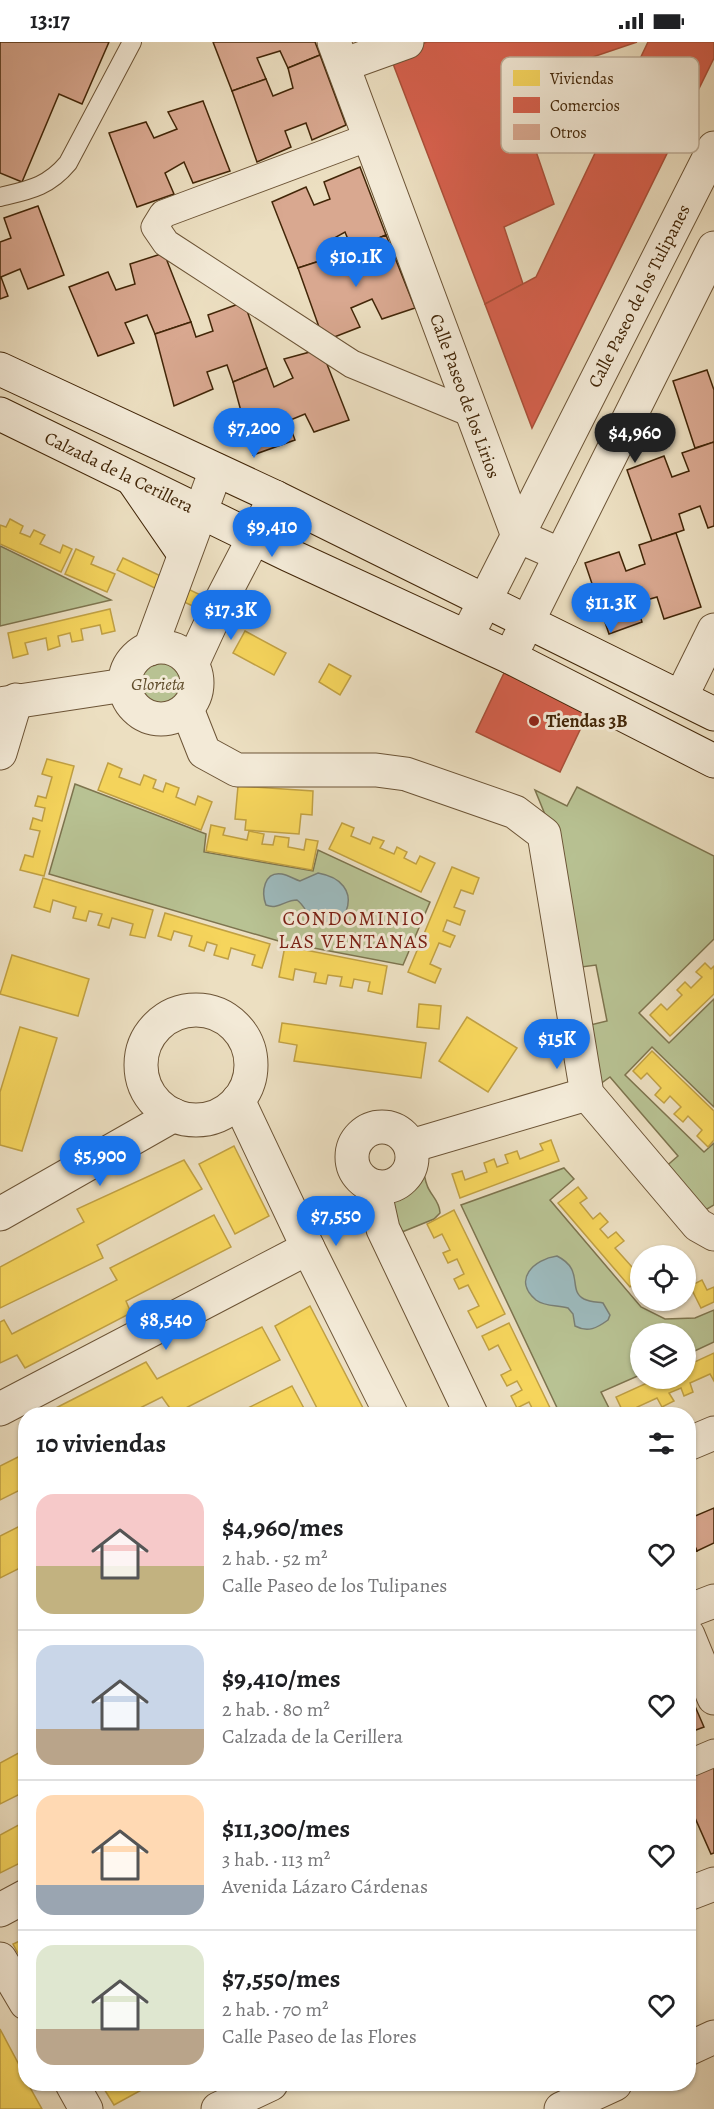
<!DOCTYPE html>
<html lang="es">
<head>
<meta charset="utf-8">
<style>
	body { margin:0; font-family:Alegreya,serif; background:#f2f2f2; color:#202124; height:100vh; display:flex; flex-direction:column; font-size:22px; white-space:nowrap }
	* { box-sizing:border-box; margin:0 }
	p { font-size:20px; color:#757577 }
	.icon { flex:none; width:33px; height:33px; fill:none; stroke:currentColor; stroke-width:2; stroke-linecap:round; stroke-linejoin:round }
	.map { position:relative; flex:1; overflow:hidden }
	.side { position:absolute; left:18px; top:1365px; width:678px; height:684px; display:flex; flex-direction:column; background:#fff; border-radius:24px; box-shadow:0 2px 4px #0004 }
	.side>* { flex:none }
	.fabs { position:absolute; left:630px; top:1203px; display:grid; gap:12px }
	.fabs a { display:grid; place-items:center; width:66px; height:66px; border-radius:50%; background:#fff; box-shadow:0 2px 4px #0004; font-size:30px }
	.price { position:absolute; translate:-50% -51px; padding:0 14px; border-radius:21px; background:#1a73e8; color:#fff; font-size:20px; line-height:39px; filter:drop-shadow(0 2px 3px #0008) }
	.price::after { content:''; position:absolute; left:50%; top:36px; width:18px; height:14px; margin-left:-9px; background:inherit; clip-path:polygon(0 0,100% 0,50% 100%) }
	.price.active { background:#222; color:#fff }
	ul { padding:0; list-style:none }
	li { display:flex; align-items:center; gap:18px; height:150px; padding:0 18px }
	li+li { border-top:2px solid #e0e0e0 }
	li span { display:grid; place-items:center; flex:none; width:168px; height:120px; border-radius:18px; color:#555 }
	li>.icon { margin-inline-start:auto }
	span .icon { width:72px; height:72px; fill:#fffc; stroke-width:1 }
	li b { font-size:26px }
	h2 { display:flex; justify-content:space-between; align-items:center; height:72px; padding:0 18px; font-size:26px }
	.status { display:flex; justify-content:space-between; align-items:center; height:42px; padding:0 30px; background:#fff; direction:ltr }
	.status svg { height:16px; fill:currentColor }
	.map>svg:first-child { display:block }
</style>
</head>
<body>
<div class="status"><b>13:17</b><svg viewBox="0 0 49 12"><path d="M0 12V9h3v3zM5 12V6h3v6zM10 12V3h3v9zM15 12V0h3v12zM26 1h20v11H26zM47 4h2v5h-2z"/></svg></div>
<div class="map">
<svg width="714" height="2067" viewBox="0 0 714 2067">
	<rect width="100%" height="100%" fill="#ecdfc1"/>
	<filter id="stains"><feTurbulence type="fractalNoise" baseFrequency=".00333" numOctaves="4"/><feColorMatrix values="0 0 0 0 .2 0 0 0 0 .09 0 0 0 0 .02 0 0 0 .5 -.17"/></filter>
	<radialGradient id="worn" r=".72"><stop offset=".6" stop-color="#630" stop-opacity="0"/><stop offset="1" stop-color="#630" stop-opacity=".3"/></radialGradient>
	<g fill="#b8c293" stroke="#7d744e" stroke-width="1.5">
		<path d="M0 504 111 558 0 584Z"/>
		<circle cx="159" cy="642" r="26"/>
		<path d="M75 742 206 792 204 810 313 829 318 808 430 860 403 923 282 900 49 832Z"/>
		<path d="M577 745 714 814V897L639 971 669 1001 714 957V1065L652 1005 625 1033 704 1110 714 1101V1163L702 1170 663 1127 678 1114 610 1035 596 1045 586 984 607 979 596 923 574 926 546 775 535 748 567 764Z"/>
		<path d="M564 1126 574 1137 550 1158 641 1265 665 1277 695 1276 714 1268V1300L686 1313V1292H640V1333L601 1350 612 1372H560L461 1163Z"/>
		<path d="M422 1128C426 1134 424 1136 427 1143 430 1153 440 1159 440 1171L434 1177 402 1190 385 1161C394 1147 411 1141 422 1128Z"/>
	</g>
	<g fill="#9dbabd" stroke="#797f75" stroke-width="1.5">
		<path d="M318 831C369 840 346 892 319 882 308 878 306 864 297 858 285 858 278 868 266 863 261 850 264 829 282 832 288 833 294 837 300 839Z"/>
		<path d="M557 1214C585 1228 567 1248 584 1257 590 1260 597 1260 603 1261L610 1273 608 1278C597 1286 588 1291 575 1284L573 1272 568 1266C558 1263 545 1265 536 1258 512 1238 534 1217 557 1214Z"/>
	</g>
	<g fill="#f6d55c" stroke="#c0a043" stroke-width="1.5">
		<path d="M10 477 23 484 20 491 30 495 34 488 45 493 40 502 60 511 63 503 72 507 61 530 0 502V483L6 485Z"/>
		<path d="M76 507 94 515 91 522 115 532 107 550 65 532Z"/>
		<path d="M123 516 230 567 224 579 117 528Z"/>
		<path d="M110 567 115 589 102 592 100 583 81 587 83 598 72 600 70 591 58 594 60 604 48 608 46 596 25 601 28 612 13 616 8 591Z"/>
		<path d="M245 589 286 611 274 633 233 611Z"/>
		<path d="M329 622 351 634 340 653 319 640Z"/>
		<path d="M47 717 74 724 44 834 20 828 25 813 33 815 40 789 30 787 33 776 42 779 45 766 35 764 38 754 46 756 52 735 42 732Z"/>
		<path d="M108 721 122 727 119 735 140 743 144 733 156 738 153 746 163 750 166 741 179 746 176 755 195 763 198 754 212 760 201 788 98 748Z"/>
		<path d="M238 744 313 749 312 773 301 772 299 792 245 788 246 778 235 777Z"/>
		<path d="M342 781 354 786 351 794 370 802 373 795 384 799 380 806 394 812 397 805 407 810 404 816 416 822 420 814 435 821 421 850 329 807Z"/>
		<path d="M211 783 225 786 223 793 247 798 249 789 264 792 262 802 273 803 275 794 289 796 288 805 304 808 306 797 318 799 312 828 206 809Z"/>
		<path d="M452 825 479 836 473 852 461 848 454 865 465 869 460 883 447 878 443 889 455 894 450 905 439 901 430 922 441 927 435 941 408 930Z"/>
		<path d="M43 836 153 868 145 896 130 893 133 882 112 876 109 886 98 883 102 872 89 869 86 879 73 876 76 865 53 858 50 870 34 865Z"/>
		<path d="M165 871 270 902 262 926 252 923 255 913 231 906 228 917 214 913 217 903 207 900 204 909 189 904 192 894 174 889 171 898 158 894Z"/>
		<path d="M285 904 387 924 382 952 368 949 370 940 354 937 352 946 340 944 342 935 328 933 326 942 314 940 316 931 295 927 293 938 279 935Z"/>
		<path d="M12 913 89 937 78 974 0 952Z"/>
		<path d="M705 921 711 927 714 924V952L670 994 650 973 661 962 667 968 682 953 677 948 685 940 691 946 702 935 696 930Z"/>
		<path d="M419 962 441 964 439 987 417 985Z"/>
		<path d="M467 975 517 1006 488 1050 439 1019Z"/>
		<path d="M282 981 426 1001 421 1036 294 1019 297 1003 279 1000Z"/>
		<path d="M20 985 57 996 22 1109 0 1103V1050Z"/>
		<path d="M652 1009 714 1069V1098L708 1105 697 1094 702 1088 688 1074 683 1080 674 1072 681 1065 670 1054 664 1061 655 1053 661 1046 647 1031 641 1037 633 1029Z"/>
		<path d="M551 1098 559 1119 460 1156 452 1132 462 1129 465 1138 487 1130 484 1121 494 1117 497 1125 508 1121 505 1113 517 1109 520 1117 543 1108 540 1102Z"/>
		<path d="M234 1104 269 1174 235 1192 199 1122Z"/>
		<path d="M184 1118 202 1147 97 1203 103 1216 0 1266V1225L84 1180 77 1167Z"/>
		<path d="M578 1145 587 1156 580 1161 593 1177 600 1171 608 1180 600 1187 608 1196 616 1190 624 1199 615 1206 632 1225 640 1218V1236L630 1245 558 1161Z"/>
		<path d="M454 1168 505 1272 477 1286 468 1269 479 1264 468 1243 459 1247 454 1237 464 1232 457 1217 448 1221 443 1211 450 1208 442 1192 434 1196 427 1182Z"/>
		<path d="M214 1173 231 1205 126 1259 131 1271 25 1326 17 1313 0 1321V1280L4 1278 12 1292 117 1238 110 1226Z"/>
		<path d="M702 1238 707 1248 714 1245V1260L701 1266 690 1244Z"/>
		<path d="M310 1264 364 1368 356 1372H320L275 1284Z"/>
		<path d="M509 1281 553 1372H535L529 1360 517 1366 511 1354 522 1348 517 1339 507 1344 501 1333 511 1328 498 1303 489 1308 482 1294Z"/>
		<path d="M262 1285 280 1318 174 1372 162 1355 128 1372H44L146 1320 157 1337Z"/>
		<path d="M714 1311V1339L710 1332 690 1341 693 1350 684 1354 681 1346 669 1351 674 1359 662 1365 657 1356 635 1366 638 1372H624L616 1355 658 1336H686V1324Z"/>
		<path d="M292 1344 307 1372H236Z"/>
		<path d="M26 1411V1445L0 1458V1424Z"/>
		<path d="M26 1481V1523L0 1536V1494Z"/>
		<path d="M26 1707V1749L0 1762V1721Z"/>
		<path d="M26 1779V1818L0 1831V1793Z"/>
		<path d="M26 1896V1926L13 1902Z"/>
		<path d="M0 1987 26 2036V2042H28L42 2067H0Z"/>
		<path d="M101 2042H145L147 2045 114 2063Z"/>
	</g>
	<g fill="#d6604d" stroke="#aa4f38" stroke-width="1.5">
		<path d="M427 0H637L513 42 554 162 504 185 523 242 485 262 390 14Z"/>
		<path d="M648 0H714V16L532 386 485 262 536 235Z"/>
		<path d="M504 631 588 671 560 730 476 690Z"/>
	</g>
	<g fill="#d9a890" stroke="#422608" stroke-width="1.5">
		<path d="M0 0H109L82 62 59 52 22 140 0 131Z"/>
		<path d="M213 0H315L320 13 288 26 280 9 257 16 266 37 232 49Z"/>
		<path d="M320 13 346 83 312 98 306 81 285 89 291 105 257 120 232 49 266 37 273 54 293 46 288 26Z"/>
		<path d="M203 59 230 129 193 141 184 120 165 131 174 152 137 165 109 91 146 80 154 96 177 87 168 70Z"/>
		<path d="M360 125 386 193 352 207 345 190 327 200 332 215 298 226 272 160 306 145 314 163 330 157 324 140Z"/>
		<path d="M38 164 64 233 28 247 20 227 1 235 8 254 0 257V200L11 196 4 176Z"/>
		<path d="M386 193 415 266 382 277 372 257 351 266 360 285 324 299 298 226 332 215 340 233 356 226 352 207Z"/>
		<path d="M164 211 191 280 155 292 147 273 125 281 134 301 98 314 69 245 108 230 116 248 135 242 130 222Z"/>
		<path d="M244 260 267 326 233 340 227 323 207 330 213 347 174 364 155 292 191 280 196 295 213 289 208 273Z"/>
		<path d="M321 307 349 378 314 390 305 372 288 379 295 398 253 413 233 340 267 326 274 345 293 336 284 317Z"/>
		<path d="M707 328 714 348V400L695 406 673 339Z"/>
		<path d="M714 400V484L708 486 700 464 679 472 684 488 652 499 627 428 664 414 672 435 689 429 682 411Z"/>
		<path d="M676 491 701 565 664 577 657 555 636 561 642 580 609 592 585 521 619 510 626 529 645 522 639 503Z"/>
		<path d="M714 1466V1501L697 1509 688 1489V1477Z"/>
		<path d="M688 1489 697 1509 688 1512Z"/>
		<path d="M688 1648 704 1685 688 1691Z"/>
		<path d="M714 1719V1811L711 1812 688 1760V1730Z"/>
	</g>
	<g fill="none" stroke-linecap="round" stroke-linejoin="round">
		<g stroke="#6c5436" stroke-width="20">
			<path id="service" d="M0 155C29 148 48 145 68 121L132 0"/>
		</g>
		<g stroke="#6c5436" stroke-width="29">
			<g id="pedestrian">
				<path d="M369 95 163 172 155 185 166 201 352 322 471 371"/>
				<path d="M688 1722 714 1711"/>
			</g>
		</g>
		<g stroke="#6c5436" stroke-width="35">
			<g id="minor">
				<path d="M334 0 518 494 561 513"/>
				<path d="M343 23 407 0"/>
				<path d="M467 594 714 106"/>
				<circle cx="161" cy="641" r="36"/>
				<path d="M150 607 216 428"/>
				<path d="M510 615 714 206"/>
				<path d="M192 622 223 555 275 455"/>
				<path d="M681 655 714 588"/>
				<path d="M0 662 125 643"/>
				<path d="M187 667 204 710 237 728H376L406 732 515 770 544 792 587 1052 698 1183 714 1192"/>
				<path d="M0 711 16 658"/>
				<circle cx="196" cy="1023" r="55"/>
				<path d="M238 1058 308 1206 391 1372"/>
				<circle cx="382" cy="1115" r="30"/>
				<path d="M411 1104 587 1052"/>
				<path d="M378 1145 377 1160 383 1187 471 1372"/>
				<path d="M0 1172 174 1073"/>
				<path d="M0 1367 308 1206"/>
				<path d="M688 1402 714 1391"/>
				<path d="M688 1569 714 1559"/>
				<path d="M688 1593 714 1656"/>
				<path d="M688 1852 714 1842"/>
				<path d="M0 1868 26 1854"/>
				<path d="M0 1917 26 1961"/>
				<path d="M688 2007 714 1995"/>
				<path d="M72 2042 86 2067"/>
				<path d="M218 2067 271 2042"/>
				<path d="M561 2067 615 2042"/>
			</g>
		</g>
		<g stroke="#422608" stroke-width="35">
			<g id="secondary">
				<path d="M0 327 275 455 714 672"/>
				<path d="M0 372 289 513 510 615 714 719"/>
				<path d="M133 438 184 512"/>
			</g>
		</g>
		<use href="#service" stroke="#f3ead7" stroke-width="18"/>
		<use href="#pedestrian" stroke="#f3ead7" stroke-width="27"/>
		<use href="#minor" stroke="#f3ead7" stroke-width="33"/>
		<use href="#secondary" stroke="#f3ead7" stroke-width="33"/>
	</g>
	<circle fill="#8f2418" stroke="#f3ead7" stroke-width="2" cx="534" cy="679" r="6"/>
	<g text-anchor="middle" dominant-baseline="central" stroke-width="6" stroke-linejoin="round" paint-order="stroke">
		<g font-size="18" fill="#422608" stroke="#f3ead7">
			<text transform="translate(639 254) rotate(-63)">Calle Paseo de los Tulipanes</text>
			<text transform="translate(465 354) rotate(70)">Calle Paseo de los Lirios</text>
			<text transform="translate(119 430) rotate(26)">Calzada de la Cerillera</text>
		</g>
		<g font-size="18" font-style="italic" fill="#604d2b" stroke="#f3ead7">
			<text x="158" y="642">Glorieta</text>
		</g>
		<g font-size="18" font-weight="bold" fill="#422608" stroke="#f3ead7" text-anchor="start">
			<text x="546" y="679">Tiendas 3B</text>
		</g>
		<g font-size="20" letter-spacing="1.5" fill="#7a1f14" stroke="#f3ead7">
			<text x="354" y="876">CONDOMINIO<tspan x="354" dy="23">LAS VENTANAS</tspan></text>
		</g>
	</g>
	<rect x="501" y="15" width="198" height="96" rx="9" fill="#f3ead7" stroke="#beaf99" stroke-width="1.5"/>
	<rect x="513" y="28" width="27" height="16" fill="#f6d55c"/>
	<rect x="513" y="55" width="27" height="16" fill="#d6604d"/>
	<rect x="513" y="82" width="27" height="16" fill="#d9a890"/>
	<g font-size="16" fill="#422608">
		<text x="550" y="42">Viviendas</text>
		<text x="550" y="69">Comercios</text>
		<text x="550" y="96">Otros</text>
	</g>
	<rect width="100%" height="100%" filter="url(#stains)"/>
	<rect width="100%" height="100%" fill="url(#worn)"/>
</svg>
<div class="fabs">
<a><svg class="icon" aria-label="locate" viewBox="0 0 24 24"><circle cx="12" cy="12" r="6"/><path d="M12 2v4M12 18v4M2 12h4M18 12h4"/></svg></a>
<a><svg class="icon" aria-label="layers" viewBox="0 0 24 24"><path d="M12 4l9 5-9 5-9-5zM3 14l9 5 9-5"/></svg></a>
</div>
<b class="price" style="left:356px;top:246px">$10.1K</b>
<b class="price" style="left:254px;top:417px">$7,200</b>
<b class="price active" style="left:635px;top:422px">$4,960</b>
<b class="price" style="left:272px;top:516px">$9,410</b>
<b class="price" style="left:611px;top:592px">$11.3K</b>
<b class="price" style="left:231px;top:599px">$17.3K</b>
<b class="price" style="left:557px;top:1028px">$15K</b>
<b class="price" style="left:100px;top:1145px">$5,900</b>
<b class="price" style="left:336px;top:1205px">$7,550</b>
<b class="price" style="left:166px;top:1309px">$8,540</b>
<section class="side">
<h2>10 viviendas<svg class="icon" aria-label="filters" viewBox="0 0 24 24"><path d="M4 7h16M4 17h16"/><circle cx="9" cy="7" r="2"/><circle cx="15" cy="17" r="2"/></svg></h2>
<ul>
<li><span style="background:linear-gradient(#f6c9c9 60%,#c2b280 0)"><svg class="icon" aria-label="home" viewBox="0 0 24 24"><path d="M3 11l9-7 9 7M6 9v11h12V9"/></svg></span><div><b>$4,960/mes</b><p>2 hab. · 52 m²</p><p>Calle Paseo de los Tulipanes</p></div><svg class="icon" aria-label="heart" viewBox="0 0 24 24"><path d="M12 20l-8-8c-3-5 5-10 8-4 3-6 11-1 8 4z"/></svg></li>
<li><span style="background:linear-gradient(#c9d6e8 70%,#b9a48a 0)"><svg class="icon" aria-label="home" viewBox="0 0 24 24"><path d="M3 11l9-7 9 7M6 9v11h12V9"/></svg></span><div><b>$9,410/mes</b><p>2 hab. · 80 m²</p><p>Calzada de la Cerillera</p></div><svg class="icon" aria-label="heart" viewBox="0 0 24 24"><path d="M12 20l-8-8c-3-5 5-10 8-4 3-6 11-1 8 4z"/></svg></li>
<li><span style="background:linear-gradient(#ffd9b3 75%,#9aa5b1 0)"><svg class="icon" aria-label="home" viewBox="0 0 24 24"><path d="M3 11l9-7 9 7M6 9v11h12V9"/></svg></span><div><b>$11,300/mes</b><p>3 hab. · 113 m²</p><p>Avenida Lázaro Cárdenas</p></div><svg class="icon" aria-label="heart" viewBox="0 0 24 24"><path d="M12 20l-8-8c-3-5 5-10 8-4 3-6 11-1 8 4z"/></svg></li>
<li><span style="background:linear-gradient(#dfe7d0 70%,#b9a48a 0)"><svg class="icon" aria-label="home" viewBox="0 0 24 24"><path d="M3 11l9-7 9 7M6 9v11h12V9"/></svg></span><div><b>$7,550/mes</b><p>2 hab. · 70 m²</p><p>Calle Paseo de las Flores</p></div><svg class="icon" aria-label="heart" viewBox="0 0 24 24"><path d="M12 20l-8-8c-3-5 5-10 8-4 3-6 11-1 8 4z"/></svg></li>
</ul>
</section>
</div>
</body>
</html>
